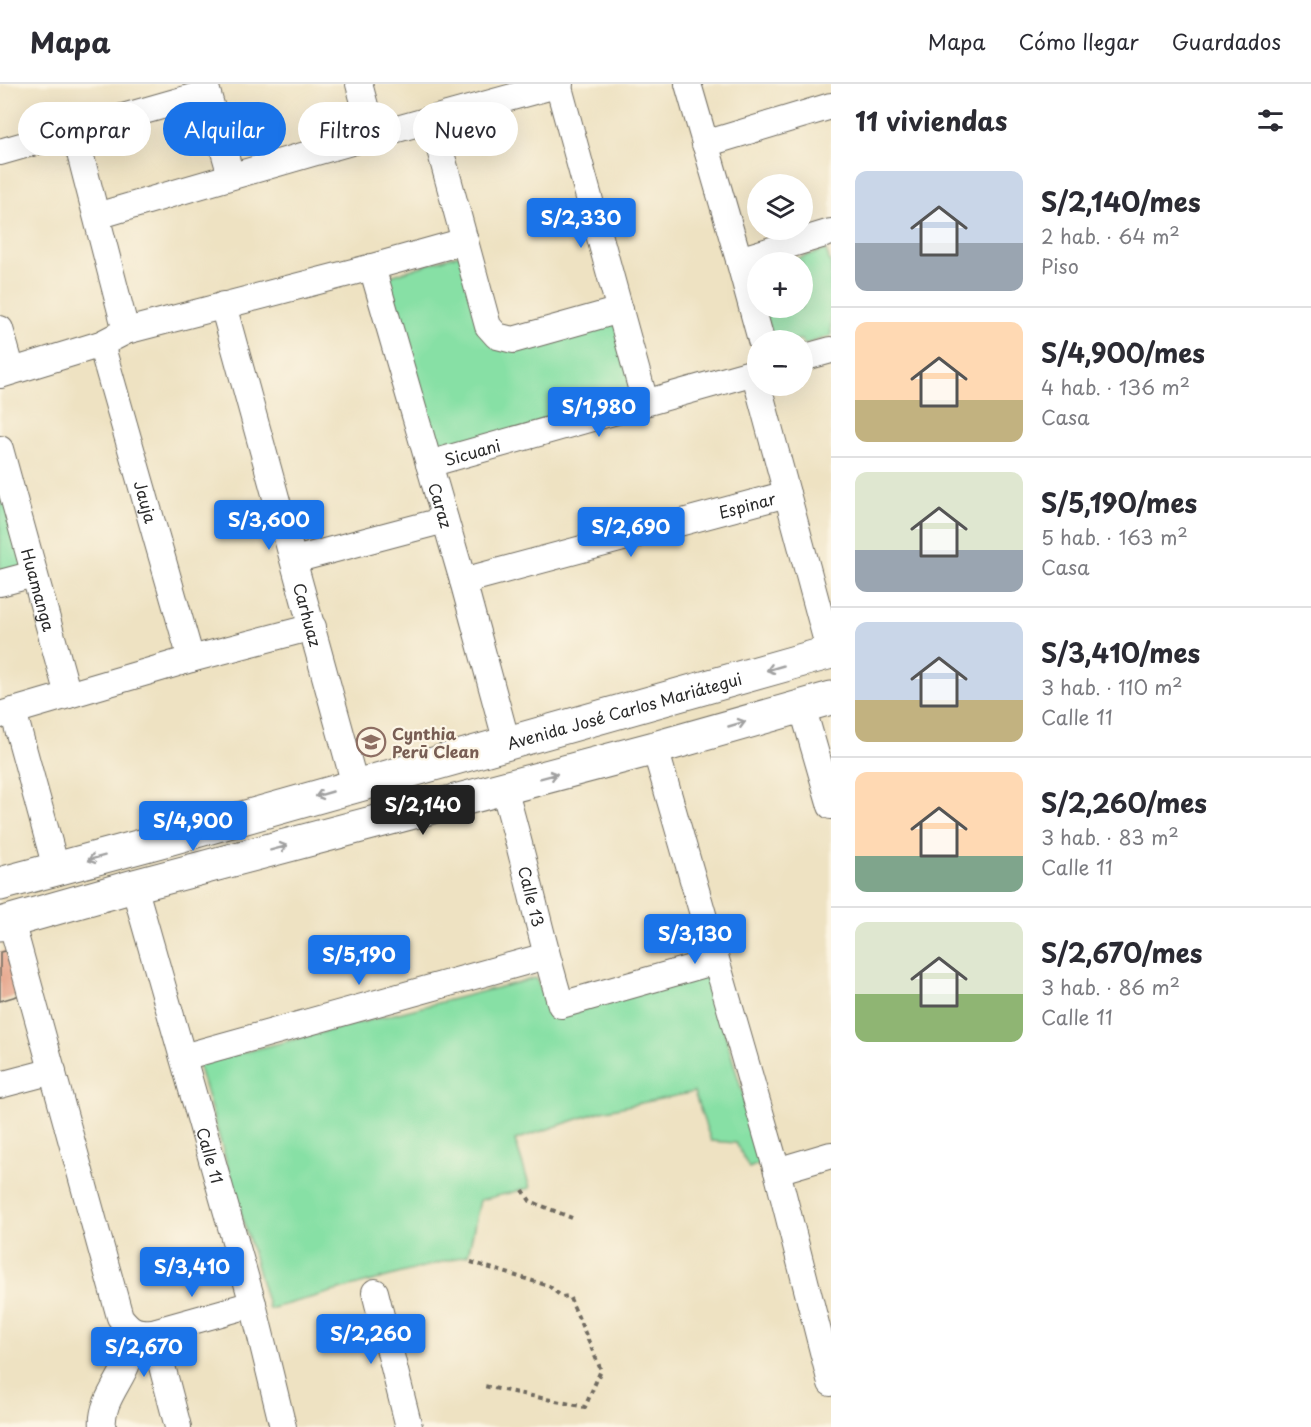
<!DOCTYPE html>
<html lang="es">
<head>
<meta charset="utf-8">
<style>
	body { margin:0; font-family:"Playpen Sans",sans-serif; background:#f2f2f3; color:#2b2b33; height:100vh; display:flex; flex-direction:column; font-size:22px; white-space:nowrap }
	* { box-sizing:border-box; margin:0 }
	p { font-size:20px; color:#7c7c81 }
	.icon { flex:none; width:33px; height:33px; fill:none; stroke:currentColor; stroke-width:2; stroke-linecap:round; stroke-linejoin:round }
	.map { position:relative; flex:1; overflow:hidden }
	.drawer { display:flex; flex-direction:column; background:#fff; width:480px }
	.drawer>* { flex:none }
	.guide { position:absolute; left:18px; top:18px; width:570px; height:54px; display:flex; gap:12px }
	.tools { position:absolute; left:747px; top:90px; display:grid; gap:12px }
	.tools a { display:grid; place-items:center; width:66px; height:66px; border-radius:50%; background:#fff; box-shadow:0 6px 24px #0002; font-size:30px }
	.price { position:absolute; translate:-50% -51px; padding:0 14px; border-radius:6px; background:#1a73e8; color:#fff; font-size:20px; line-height:39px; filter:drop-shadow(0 2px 3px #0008) }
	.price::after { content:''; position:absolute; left:50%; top:36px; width:18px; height:14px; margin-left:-9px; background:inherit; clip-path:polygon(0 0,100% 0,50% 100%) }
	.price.active { background:#222; color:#fff }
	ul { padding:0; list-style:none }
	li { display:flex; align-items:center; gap:18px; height:150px; padding:0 24px }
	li+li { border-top:2px solid #e1e1e2 }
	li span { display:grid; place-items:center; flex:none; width:168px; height:120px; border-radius:12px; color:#555 }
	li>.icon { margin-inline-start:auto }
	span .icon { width:72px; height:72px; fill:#fffc; stroke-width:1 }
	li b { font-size:26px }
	h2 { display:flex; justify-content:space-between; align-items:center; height:72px; padding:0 24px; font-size:26px }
	.chip { padding:0 21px; border-radius:27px; background:#fff; box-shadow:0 6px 24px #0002; font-size:21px; line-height:54px }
	.chip.active { background:#1a73e8; color:#fff }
	header { display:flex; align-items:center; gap:36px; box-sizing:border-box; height:84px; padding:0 30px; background:#fff; border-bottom:2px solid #e1e1e2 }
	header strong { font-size:28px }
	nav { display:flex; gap:33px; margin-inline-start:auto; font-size:21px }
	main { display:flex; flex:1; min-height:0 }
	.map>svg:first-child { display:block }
</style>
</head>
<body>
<header>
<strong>Mapa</strong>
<nav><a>Mapa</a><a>Cómo llegar</a><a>Guardados</a></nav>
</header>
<main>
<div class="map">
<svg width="831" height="1343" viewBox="0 0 831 1343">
	<rect width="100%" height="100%" fill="#fcf5e5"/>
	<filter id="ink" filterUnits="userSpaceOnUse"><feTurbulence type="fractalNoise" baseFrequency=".0167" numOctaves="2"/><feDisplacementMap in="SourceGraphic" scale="12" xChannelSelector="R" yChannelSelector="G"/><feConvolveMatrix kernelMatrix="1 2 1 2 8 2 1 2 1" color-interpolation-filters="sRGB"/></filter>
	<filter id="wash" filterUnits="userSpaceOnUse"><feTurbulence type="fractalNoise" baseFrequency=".008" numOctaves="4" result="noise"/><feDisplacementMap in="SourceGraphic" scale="24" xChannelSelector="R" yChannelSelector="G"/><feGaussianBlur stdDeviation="1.35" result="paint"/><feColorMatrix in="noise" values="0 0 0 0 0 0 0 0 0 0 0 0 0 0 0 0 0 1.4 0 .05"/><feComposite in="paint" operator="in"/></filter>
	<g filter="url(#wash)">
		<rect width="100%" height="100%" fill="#eee2c2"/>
		<g fill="#87e0a5" stroke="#598668" stroke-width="1.5">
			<path d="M826 166 831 181V252L803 261 802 256H774L763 224H802V178H785Z"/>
			<path d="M460 170 483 250 615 235 640 317 432 373 381 195Z"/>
			<path d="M0 396 24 485 0 492Z"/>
			<path d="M707 889 763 1078 749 1084 736 1059 711 1057 694 1008 602 1027 515 1056 530 1104 480 1116 468 1171 269 1225 198 980 536 894 553 934Z"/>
		</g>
		<g id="blocks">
			<path fill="#e5a288" d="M5 867 20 911 0 917V868Z"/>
		</g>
	</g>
	<g filter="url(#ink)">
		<use href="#blocks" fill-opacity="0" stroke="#6f6b60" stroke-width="1.5"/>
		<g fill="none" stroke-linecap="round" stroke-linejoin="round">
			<g stroke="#6f6b60" stroke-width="28">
				<g id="street">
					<path d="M205 0 231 92"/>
					<path d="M359 0 373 51"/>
					<path d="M558 0 645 318"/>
					<path d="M688 0 739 176 761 256"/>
					<path d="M432 36 488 242 497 252 513 256 620 226"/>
					<path d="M74 46 126 247"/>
					<path d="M705 60 831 22"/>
					<path d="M0 68 207 9"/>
					<path d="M97 132C251 86 405 42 560 0"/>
					<path d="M739 176 831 148"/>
					<path id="s1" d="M372 183 463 497 507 659"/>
					<path id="s2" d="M223 221 355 701"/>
					<path d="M0 245 12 287"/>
					<path id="s3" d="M101 260 191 575"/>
					<path d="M802 274 831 266"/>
					<path d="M0 291 101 260 126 247 372 183 465 157"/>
					<path d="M758 302 830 569"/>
					<path id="s4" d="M0 365 68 611"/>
					<path id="s5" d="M429 380 758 287"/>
					<path d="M294 476 445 436"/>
					<path id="s6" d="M463 497 787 410"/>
					<path d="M0 499 34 490"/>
					<path d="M802 622 831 722"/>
					<path d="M13 627 56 784"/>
					<path d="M0 631 191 575 313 543"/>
					<path d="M655 664 777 1087 831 1299"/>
					<path id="s7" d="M504 705C525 776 539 849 561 921L716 877"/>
					<path id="s8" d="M134 802 253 1220 283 1343"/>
					<path d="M11 837 120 1233C131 1247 136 1249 153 1248L253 1220"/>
					<path d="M183 973 546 872"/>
					<path d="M0 1001 53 987"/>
					<path d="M777 1087 831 1071"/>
					<path d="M375 1208 409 1343"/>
					<path d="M153 1248 178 1343"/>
					<path d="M103 1343C100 1319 120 1299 128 1277 131 1268 129 1254 129 1244"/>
				</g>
			</g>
			<g stroke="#6f6b60" stroke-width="35">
				<g id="secondary">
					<path id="s9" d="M0 800 164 756 831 568"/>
					<path d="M0 840 134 802 655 664 831 614"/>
				</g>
			</g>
			<g stroke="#6f6b60" stroke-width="4" stroke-dasharray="4.5 4.5" stroke-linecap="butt">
				<path d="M523 1106 530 1117 572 1134"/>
				<path d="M471 1178 549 1202 562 1213 569 1212 601 1286 585 1323 484 1302"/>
			</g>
			<use href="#street" stroke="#fff" stroke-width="26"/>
			<use href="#secondary" stroke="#fff" stroke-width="33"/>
		</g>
		<defs><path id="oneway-shaft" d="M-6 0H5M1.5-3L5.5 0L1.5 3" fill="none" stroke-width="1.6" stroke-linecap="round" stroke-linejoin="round" transform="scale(1.5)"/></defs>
		<g stroke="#a0a0a0">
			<use href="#oneway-shaft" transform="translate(775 584) rotate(164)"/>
			<use href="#oneway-shaft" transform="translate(737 640) rotate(-16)"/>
			<use href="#oneway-shaft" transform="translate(549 692) rotate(-15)"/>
			<use href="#oneway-shaft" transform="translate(324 710) rotate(164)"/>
			<use href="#oneway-shaft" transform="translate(279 764) rotate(-15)"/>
			<use href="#oneway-shaft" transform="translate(96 774) rotate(165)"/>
		</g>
	</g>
	<defs>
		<g id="school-ring" transform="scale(1.5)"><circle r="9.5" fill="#fcf5e5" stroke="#8d6e63" stroke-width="1.5"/><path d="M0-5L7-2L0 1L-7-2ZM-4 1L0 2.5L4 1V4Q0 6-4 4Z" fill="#8d6e63"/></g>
	</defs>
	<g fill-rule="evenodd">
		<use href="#school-ring" x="371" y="658"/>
	</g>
	<g text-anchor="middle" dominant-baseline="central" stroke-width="4.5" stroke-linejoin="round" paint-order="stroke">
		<g font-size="16" fill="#2b2b2b" stroke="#fcf5e5">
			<text stroke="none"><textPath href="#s5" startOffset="45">Sicuani</textPath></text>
			<text stroke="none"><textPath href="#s3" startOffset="164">Jauja</textPath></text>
			<text stroke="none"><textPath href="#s1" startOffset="248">Caraz</textPath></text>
			<text stroke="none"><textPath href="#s6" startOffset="294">Espinar</textPath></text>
			<text stroke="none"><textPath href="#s4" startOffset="146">Huamanga</textPath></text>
			<text stroke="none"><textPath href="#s2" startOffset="321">Carhuaz</textPath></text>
			<text stroke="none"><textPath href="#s9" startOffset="648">Avenida José Carlos Mariátegui</textPath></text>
			<text stroke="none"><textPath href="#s7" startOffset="111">Calle 13</textPath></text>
			<text stroke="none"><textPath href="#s8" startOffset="280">Calle 11</textPath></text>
		</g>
		<g font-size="16" font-weight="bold" fill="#785e54" stroke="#fcf5e5" text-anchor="start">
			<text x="392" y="649">Cynthia<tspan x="392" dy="18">Perū Clean</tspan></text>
		</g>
	</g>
</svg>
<div class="tools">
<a><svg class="icon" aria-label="layers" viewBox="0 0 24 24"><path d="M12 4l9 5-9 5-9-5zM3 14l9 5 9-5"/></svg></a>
<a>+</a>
<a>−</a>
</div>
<b class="price" style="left:581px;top:165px">S/2,330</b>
<b class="price" style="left:599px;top:354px">S/1,980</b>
<b class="price" style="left:269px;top:467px">S/3,600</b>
<b class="price" style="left:631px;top:474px">S/2,690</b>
<b class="price active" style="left:423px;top:752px">S/2,140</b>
<b class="price" style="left:193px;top:768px">S/4,900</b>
<b class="price" style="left:695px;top:881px">S/3,130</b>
<b class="price" style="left:359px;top:902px">S/5,190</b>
<b class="price" style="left:192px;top:1214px">S/3,410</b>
<b class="price" style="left:371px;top:1281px">S/2,260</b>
<b class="price" style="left:144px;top:1294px">S/2,670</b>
<div class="guide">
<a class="chip">Comprar</a>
<a class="chip active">Alquilar</a>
<a class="chip">Filtros</a>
<a class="chip">Nuevo</a>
</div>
</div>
<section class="drawer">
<h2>11 viviendas<svg class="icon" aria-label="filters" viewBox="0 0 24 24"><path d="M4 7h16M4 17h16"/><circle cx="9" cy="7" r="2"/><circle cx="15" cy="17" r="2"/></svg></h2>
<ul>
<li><span style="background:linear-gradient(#c9d6e8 60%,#9aa5b1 0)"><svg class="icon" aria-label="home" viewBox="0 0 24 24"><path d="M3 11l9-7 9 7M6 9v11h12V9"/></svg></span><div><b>S/2,140/mes</b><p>2 hab. · 64 m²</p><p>Piso</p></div></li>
<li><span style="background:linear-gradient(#ffd9b3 65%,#c2b280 0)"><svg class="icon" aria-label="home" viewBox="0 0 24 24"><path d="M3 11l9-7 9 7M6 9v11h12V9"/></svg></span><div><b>S/4,900/mes</b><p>4 hab. · 136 m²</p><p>Casa</p></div></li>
<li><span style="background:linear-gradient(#dfe7d0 65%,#9aa5b1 0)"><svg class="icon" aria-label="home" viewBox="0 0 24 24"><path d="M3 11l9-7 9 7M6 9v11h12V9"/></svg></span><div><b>S/5,190/mes</b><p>5 hab. · 163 m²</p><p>Casa</p></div></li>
<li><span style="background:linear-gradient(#c9d6e8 65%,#c2b280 0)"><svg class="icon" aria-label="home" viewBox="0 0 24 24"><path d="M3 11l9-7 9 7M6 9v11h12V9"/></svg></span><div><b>S/3,410/mes</b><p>3 hab. · 110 m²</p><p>Calle 11</p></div></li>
<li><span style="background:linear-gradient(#ffd9b3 70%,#7fa58c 0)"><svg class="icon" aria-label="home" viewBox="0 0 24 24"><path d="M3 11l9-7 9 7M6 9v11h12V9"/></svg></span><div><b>S/2,260/mes</b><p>3 hab. · 83 m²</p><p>Calle 11</p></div></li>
<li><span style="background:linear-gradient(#dfe7d0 60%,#8fb573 0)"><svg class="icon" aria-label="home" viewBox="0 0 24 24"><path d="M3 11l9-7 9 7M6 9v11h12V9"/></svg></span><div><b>S/2,670/mes</b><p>3 hab. · 86 m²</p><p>Calle 11</p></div></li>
</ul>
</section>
</main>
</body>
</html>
